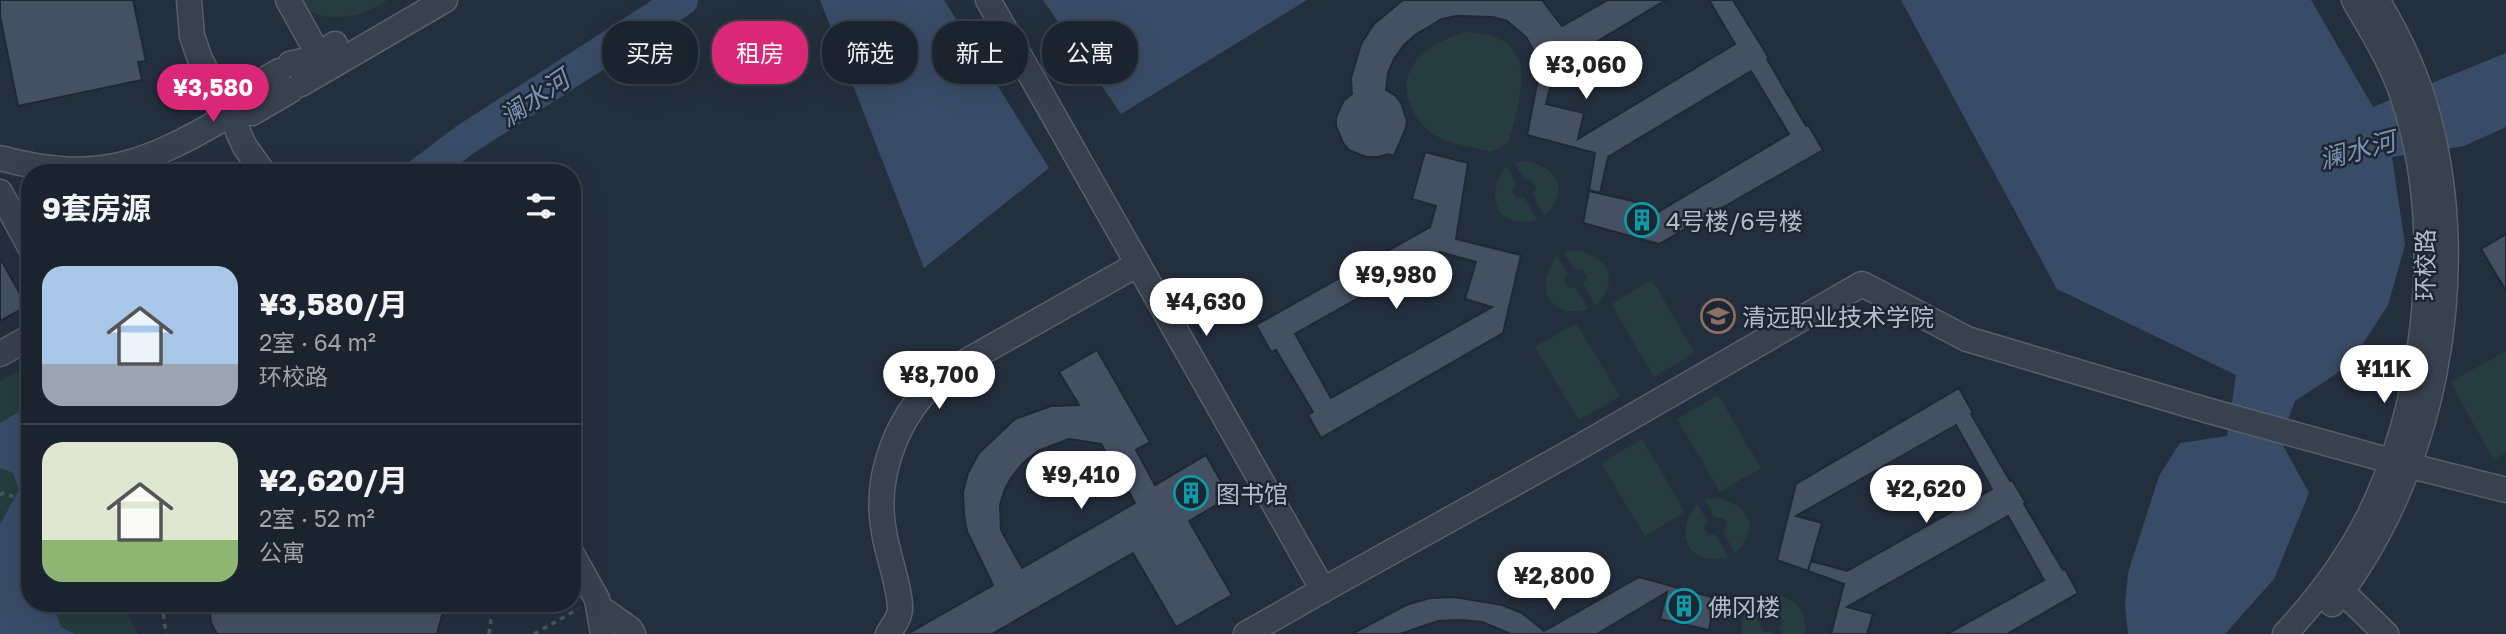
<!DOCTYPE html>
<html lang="zh">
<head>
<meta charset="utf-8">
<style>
	body { margin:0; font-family:"Golos Text","Noto Sans SC",sans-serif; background:#282f3a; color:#f1f3f6; height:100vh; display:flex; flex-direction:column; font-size:26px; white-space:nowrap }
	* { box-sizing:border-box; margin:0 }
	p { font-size:23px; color:#a0a4aa }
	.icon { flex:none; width:38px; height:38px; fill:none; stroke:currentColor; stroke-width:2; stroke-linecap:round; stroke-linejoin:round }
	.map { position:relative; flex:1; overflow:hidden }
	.drawer { position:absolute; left:21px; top:164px; width:560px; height:448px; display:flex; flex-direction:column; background:#1b232e; border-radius:28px; box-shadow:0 7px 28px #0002,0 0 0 2px #39404a }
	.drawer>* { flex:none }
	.guide { position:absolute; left:602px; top:21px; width:665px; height:63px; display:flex; gap:14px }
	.price { position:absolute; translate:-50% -60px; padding:0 16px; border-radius:24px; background:#fff; color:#222; font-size:23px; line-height:46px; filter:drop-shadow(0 2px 4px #0008) }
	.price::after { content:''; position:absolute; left:50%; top:42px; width:21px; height:16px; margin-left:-10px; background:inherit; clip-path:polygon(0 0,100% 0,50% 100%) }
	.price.current { background:#db2777; color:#fff }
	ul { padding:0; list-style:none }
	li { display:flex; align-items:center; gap:21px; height:175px; padding:0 21px }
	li+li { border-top:2px solid #39404a }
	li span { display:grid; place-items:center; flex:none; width:196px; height:140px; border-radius:21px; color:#555 }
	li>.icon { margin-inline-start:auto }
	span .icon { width:84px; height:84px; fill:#fffc; stroke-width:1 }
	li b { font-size:30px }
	h2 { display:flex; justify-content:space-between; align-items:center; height:84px; padding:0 21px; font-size:30px }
	.tag { padding:0 24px; border-radius:28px; background:#1b232e; box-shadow:0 7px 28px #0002,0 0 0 2px #39404a; font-size:24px; line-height:63px }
	.tag.current { background:#db2777; color:#fff }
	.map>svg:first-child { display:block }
</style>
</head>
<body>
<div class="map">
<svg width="2506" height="634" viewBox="0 0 2506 634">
	<rect width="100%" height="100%" fill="#242f3e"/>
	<g fill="#263c3f">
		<path d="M296 0H388C362 18 321 28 296 0Z"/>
		<path d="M1467 32C1543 36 1521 91 1509 142L1491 152C1472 147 1446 144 1430 132 1420 125 1413 113 1409 101 1396 63 1436 40 1467 32Z"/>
		<path d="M1525 161C1558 166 1571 192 1544 216L1532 194 1536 188 1532 180 1524 179 1514 162Z"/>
		<path d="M1506 166 1516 183 1512 191 1517 198H1525L1537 220C1497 231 1483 196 1506 166Z"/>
		<path d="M1576 250C1609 256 1621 281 1595 305L1583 284 1587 277 1583 270 1574 269 1564 252Z"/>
		<path d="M1557 256 1567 273 1564 281 1568 288H1576L1588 309C1548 321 1534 285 1557 256Z"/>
		<path d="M1652 280 1695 353 1654 377 1611 304Z"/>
		<path d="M1576 323 1620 396 1579 420 1535 347Z"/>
		<path d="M2506 351V453L2494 460 2450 382Z"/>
		<path d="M30 364V405L0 423V381Z"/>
		<path d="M1718 395 1761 468 1720 492 1677 419Z"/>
		<path d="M1642 439 1685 512 1645 536 1601 463Z"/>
		<path d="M0 468 13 473 19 490 0 524Z"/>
		<path d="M1717 498C1749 504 1761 529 1735 553L1723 532 1727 525 1723 518 1714 517 1705 500Z"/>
		<path d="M1697 504 1707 520 1704 528 1708 535H1716L1728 557C1688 568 1673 533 1697 504Z"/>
		<path d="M1772 594C1794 598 1809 610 1804 634H1783L1779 628 1783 621 1779 614 1770 613 1761 596Z"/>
		<path d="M1753 600 1763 617 1760 624 1764 632H1772L1773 634H1742C1740 620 1744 611 1753 600Z"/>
		<path d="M53 604H122L138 634H75L61 627Z"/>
	</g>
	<g fill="#394c67">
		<path d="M820 0H944L1049 168 924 268Z"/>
		<path d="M1043 0H1307L1121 114Z"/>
		<path d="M1901 0H2311L2373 107 2506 53V127L2464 146 2392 157 2405 245 2388 305 2348 366 2295 401 2280 440 2309 493 2274 579 2225 634H2128L2125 606 2128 573 2159 476 2180 443 2227 436 2236 375 2057 289Z"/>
		<path d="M30 405V604H53L61 627 75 634H0V524L19 490 13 473 0 468V423Z"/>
	</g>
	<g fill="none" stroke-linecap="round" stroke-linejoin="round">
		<path stroke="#394c67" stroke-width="32" d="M421 173 466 139 682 0"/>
	</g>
	<g fill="#455162" stroke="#1f2835" stroke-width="2" fill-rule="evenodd">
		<path d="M0 0H133L146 61 138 62 142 80 18 106 0 16Z"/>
		<path d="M1403 0H1542L1562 26 1608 0H1666L1555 67 1546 104 1584 113 1578 139 1735 44 1709 0H1733L1769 58 1767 59 1806 126 1808 125 1823 150 1659 244 1583 223 1589 191 1637 202 1631 228 1789 134 1751 71 1608 157 1600 193 1589 190 1595 153 1527 135 1541 64 1526 37 1507 21 1493 17 1456 16 1442 19 1415 35 1404 45 1394 59 1388 73 1386 90 1396 96 1401 103 1407 121 1405 130 1394 156 1388 154 1378 157H1366L1349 150 1343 143 1336 126V117L1344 100 1352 94 1351 78 1361 44 1374 24Z"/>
		<path d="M1425 152 1468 163 1456 239 1521 255 1503 333 1321 438 1308 415 1313 412 1276 350 1271 352 1256 325 1430 227 1436 206 1412 199ZM1440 252 1476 262 1465 299 1492 307 1331 398 1295 334Z"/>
		<path d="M2506 234V291L2481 249Z"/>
		<path d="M0 258 27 306 0 321Z"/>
		<path d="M1097 350 1150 442 1136 450 1155 485 1206 455 1230 497 1189 521 1232 595 1176 627 1133 553 992 634H907L993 585 967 531 964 515 963 492 968 473 979 453 1015 419 1051 406 1079 405 1059 372ZM1069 439 1101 444 1135 503 1022 568 1001 530 1000 505 1005 489 1011 478 1022 464 1038 451Z"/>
		<path d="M1959 388 1973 413 1971 414 2010 481 2012 480 2026 503 2024 504 2063 570 2065 569 2078 593 2007 634H1947L2044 580 2008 516 1847 607 1873 614 1867 634H1831L1844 584 1808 571 1811 561 1847 571 1992 489 1956 425 1796 516 1822 523 1808 571 1777 560 1796 484Z"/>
		<path d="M1639 577 1715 598 1709 630 1660 619 1667 592 1597 634H1511L1482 622 1460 620 1438 621 1400 634H1352L1406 605 1430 598 1454 597 1502 605 1522 613 1544 631Z"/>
		<path d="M209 604H445L437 634H217L211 623Z"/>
	</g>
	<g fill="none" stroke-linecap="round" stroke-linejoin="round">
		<g stroke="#565f6c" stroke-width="27">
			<g id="minor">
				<path d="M189 0 192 36 200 59 213 84 233 113 238 132 245 147 264 173"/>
				<path d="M288 0 318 54 331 61"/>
				<path d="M988 0 1323 590 1246 634"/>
				<path d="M290 64 311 59 335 44"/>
				<path d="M279 71 242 93 233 113H252L291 90"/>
				<path d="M301 84 445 0"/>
				<path d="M0 158C100 185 148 163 233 113"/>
				<path d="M0 192 30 247"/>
				<path d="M0 354 30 337"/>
				<path d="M572 554 597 599 603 634"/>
				<path d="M1323 590 1569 453 1862 284 1967 339 2206 410 2391 461 2506 490"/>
				<path d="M2340 594 2352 601 2386 634"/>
				<path d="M2332 604C2435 474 2471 276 2428 116 2417 75 2399 36 2377 0"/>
				<path d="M599 607 630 629 633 634"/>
				<path d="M888 634C893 626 899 619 900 610 901 590 887 553 884 532 873 474 899 411 944 374L1138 264"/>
				<path d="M2285 634C2322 594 2355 549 2377 499 2430 380 2444 218 2402 94 2391 61 2371 30 2354 0"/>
			</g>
		</g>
		<g stroke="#44595c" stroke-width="3.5" stroke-dasharray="5 5" stroke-linecap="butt">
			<path d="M0 495 3 493 30 503"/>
			<path d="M162 604 166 634"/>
			<path d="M489 634 493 604"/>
			<path d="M534 634 578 609"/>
		</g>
		<use href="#minor" stroke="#38414e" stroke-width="24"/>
	</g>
	<defs>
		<g id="building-ring" transform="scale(1.75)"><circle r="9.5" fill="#1d2633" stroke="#0f9aa8" stroke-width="1.5"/><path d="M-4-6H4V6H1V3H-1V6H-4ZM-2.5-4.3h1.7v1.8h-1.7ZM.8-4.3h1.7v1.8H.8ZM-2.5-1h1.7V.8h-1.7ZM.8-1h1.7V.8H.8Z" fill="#0f9aa8"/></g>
		<g id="university-ring" transform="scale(1.75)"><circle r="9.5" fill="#1d2633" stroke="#8d6e63" stroke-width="1.5"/><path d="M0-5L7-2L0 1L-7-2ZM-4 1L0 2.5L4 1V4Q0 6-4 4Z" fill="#8d6e63"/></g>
	</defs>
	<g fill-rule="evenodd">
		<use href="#building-ring" x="1642" y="220"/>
		<use href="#university-ring" x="1718" y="316"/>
		<use href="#building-ring" x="1191" y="493"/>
		<use href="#building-ring" x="1684" y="606"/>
	</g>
	<g text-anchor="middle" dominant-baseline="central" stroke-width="5" stroke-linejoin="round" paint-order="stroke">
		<g font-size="24" fill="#b4bcc9" stroke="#1d2633" text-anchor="start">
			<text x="1666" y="220">4号楼/6号楼</text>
			<text x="1742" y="316">清远职业技术学院</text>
			<text x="1216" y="493">图书馆</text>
			<text x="1708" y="606">佛冈楼</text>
		</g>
		<g font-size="24" fill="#b4bcc9" stroke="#1d2633">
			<text transform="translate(2424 265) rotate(-90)">环校路</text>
		</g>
		<g font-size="26" font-style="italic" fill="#7c92b1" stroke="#1d2633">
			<text transform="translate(534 98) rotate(-34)">澜水河</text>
			<text transform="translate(2357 150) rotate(-15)">澜水河</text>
		</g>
	</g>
</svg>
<b class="price" style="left:1586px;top:101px">¥3,060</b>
<b class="price current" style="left:213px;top:124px">¥3,580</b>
<b class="price" style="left:1396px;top:311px">¥9,980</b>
<b class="price" style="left:1206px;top:338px">¥4,630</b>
<b class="price" style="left:2384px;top:405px">¥11K</b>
<b class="price" style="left:939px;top:411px">¥8,700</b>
<b class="price" style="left:1081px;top:511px">¥9,410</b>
<b class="price" style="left:1926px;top:525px">¥2,620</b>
<b class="price" style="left:1554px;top:612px">¥2,800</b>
<div class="guide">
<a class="tag">买房</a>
<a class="tag current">租房</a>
<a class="tag">筛选</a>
<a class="tag">新上</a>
<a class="tag">公寓</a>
</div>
<section class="drawer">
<h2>9套房源<svg class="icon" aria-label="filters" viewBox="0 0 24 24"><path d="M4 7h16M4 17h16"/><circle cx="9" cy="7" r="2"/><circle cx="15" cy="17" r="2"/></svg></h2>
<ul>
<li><span style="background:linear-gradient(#a9c7e8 70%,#9aa5b1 0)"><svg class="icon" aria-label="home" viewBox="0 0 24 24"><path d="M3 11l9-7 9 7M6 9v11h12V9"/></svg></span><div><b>¥3,580/月</b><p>2室 · 64 m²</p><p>环校路</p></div></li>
<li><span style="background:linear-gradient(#dfe7d0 70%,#8fb573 0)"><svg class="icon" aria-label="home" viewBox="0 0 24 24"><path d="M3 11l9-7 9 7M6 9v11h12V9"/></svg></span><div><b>¥2,620/月</b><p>2室 · 52 m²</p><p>公寓</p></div></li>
</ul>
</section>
</div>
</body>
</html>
